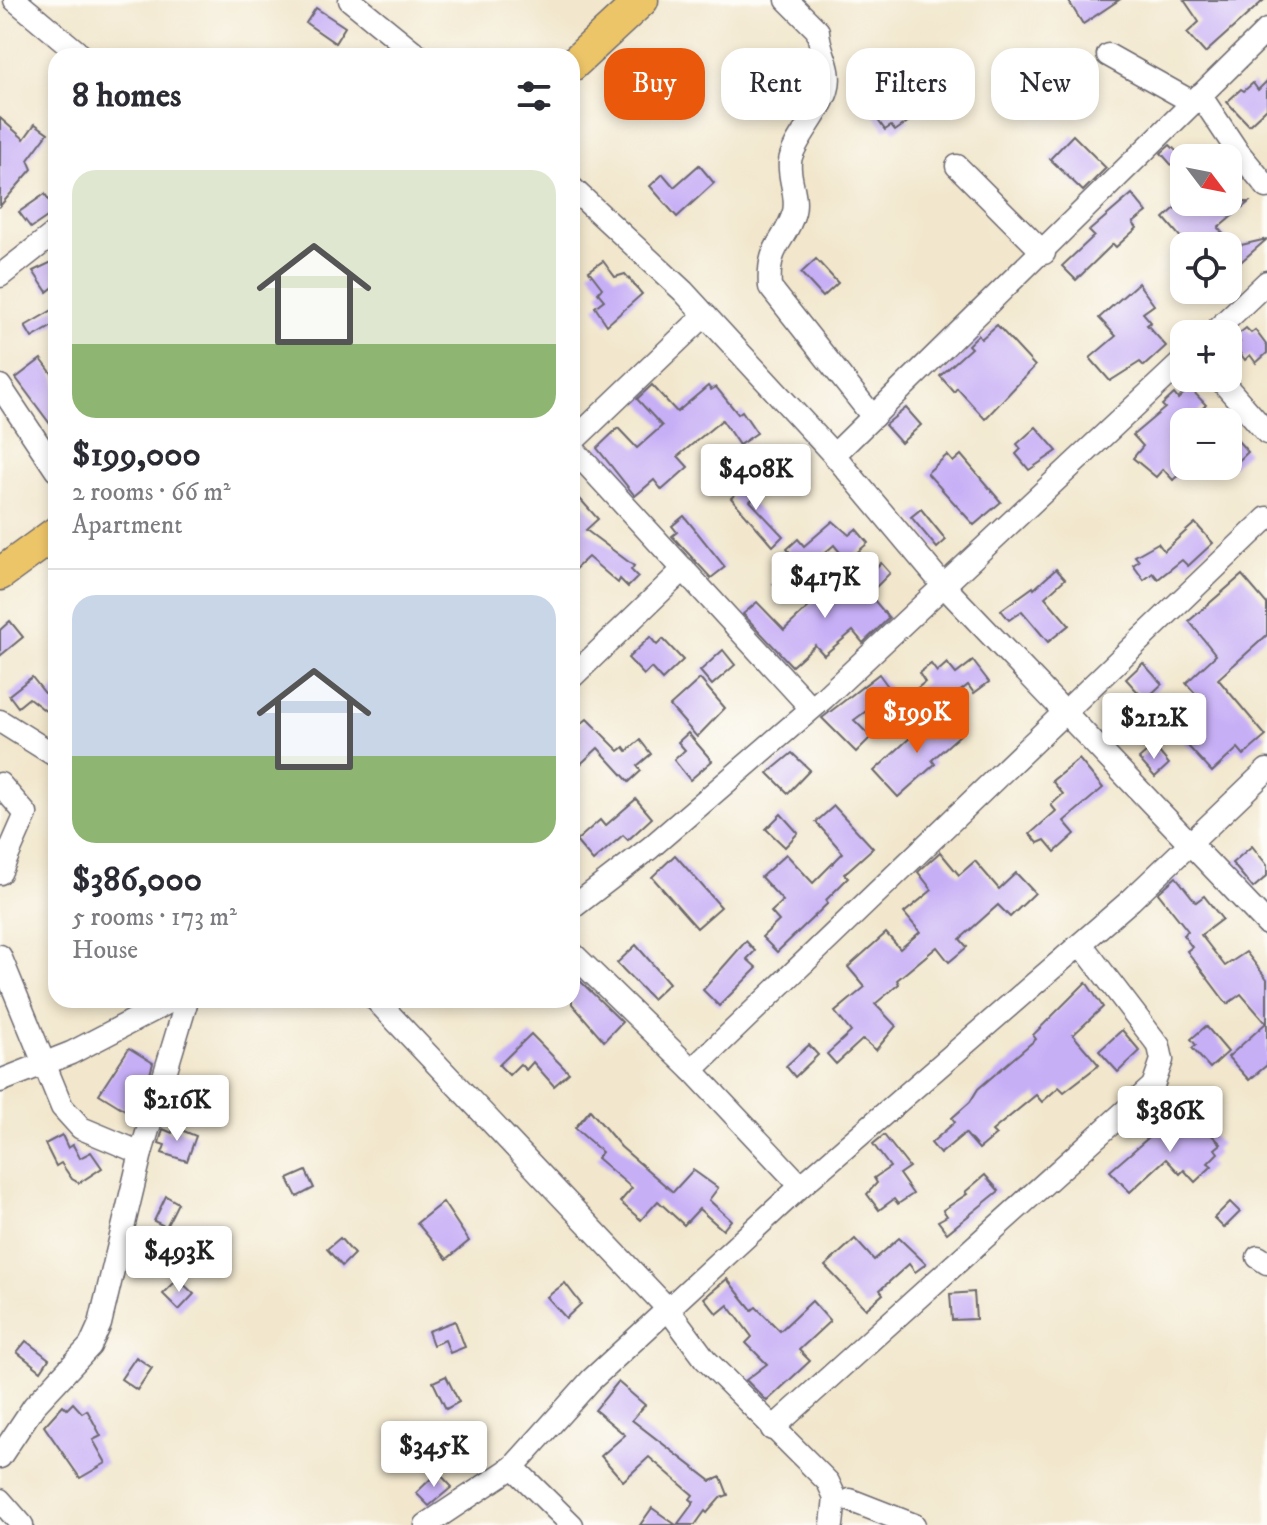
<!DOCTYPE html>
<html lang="en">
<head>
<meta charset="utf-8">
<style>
	body { margin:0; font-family:"IM FELL DW Pica",serif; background:#f7f7f7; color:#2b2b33; height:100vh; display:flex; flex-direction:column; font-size:30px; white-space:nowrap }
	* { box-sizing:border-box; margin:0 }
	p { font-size:26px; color:#7c7c81 }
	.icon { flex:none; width:44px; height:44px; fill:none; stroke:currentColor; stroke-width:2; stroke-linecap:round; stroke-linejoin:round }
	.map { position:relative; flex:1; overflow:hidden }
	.panel { position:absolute; left:48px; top:48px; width:532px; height:960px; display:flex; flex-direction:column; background:#fff; border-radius:24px; box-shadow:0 4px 12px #0003 }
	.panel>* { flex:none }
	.guide { position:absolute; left:604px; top:48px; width:542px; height:72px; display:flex; gap:16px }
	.needle { width:52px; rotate:122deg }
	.tools { position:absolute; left:1170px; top:144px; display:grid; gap:16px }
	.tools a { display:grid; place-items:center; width:72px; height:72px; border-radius:16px; background:#fff; box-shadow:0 4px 12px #0003; font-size:40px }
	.price { position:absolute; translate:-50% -68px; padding:0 18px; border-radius:8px; background:#fff; color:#222; font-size:26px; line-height:52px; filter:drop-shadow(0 2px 4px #0008) }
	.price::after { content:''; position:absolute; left:50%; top:48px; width:24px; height:18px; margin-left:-12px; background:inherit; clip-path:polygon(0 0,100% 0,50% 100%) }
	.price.current { background:#ea580c; color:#fff }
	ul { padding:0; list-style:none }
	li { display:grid; align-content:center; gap:16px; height:424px; padding:0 24px }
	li+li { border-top:2px solid #e1e1e2 }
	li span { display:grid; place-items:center; height:248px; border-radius:24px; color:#555 }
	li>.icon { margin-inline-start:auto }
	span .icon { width:144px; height:144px; fill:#fffc; stroke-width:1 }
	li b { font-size:34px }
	h2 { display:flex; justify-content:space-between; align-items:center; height:96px; padding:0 24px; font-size:34px }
	.chip { padding:0 28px; border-radius:24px; background:#fff; box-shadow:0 4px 12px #0003; font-size:28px; line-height:72px }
	.chip.current { background:#ea580c; color:#fff }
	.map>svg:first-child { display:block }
</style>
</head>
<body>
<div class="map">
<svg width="1267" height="1525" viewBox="0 0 1267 1525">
	<rect width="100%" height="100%" fill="#fdfcf7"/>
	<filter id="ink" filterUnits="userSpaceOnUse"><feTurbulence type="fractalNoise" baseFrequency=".0125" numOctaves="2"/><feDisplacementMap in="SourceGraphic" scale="16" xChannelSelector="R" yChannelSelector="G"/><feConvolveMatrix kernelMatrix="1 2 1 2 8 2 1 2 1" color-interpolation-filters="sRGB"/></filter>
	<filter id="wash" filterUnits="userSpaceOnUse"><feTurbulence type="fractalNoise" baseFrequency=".006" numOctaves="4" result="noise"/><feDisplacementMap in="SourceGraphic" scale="32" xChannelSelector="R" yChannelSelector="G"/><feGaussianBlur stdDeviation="1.8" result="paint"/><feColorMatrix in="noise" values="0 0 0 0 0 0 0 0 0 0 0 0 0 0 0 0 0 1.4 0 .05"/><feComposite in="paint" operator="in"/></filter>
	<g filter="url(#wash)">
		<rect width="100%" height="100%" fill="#f2e7cd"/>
		<g id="blocks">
			<g fill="#c7aff6">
				<path d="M1068 0H1119L1083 24Z"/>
				<path d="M1184 0H1264L1205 53 1187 33 1199 22Z"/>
				<path d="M316 8 345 27 335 43 306 23Z"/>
				<path d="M1267 81V108L1249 125 1227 102 1241 89 1244 91 1253 83 1258 90Z"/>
				<path d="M899 91 912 109 905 115 909 121 895 131 891 126 885 130 872 112Z"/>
				<path d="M0 118 24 139 35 124 48 133 28 160 32 169 0 206Z"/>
				<path d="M1073 135 1106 168 1083 191 1050 159Z"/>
				<path d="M1170 145 1184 159V179L1161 153Z"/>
				<path d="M699 165 714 183 677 217 650 186 663 174 674 187Z"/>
				<path d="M45 194 56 211 31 228 19 212Z"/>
				<path d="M1132 194 1147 212 1133 223 1137 228 1116 247 1113 244 1076 280 1062 266 1094 236 1089 231Z"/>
				<path d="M1182 202H1249L1218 228 1234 246H1188L1164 218Z"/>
				<path d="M1267 239 1228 273V248Z"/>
				<path d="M816 259 838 283 823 297 801 273Z"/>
				<path d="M56 260V285L47 292 33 271Z"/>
				<path d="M603 261 615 277 625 274 642 294 607 325 595 307 604 300 598 293 602 288 589 271Z"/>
				<path d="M1138 283 1154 305 1143 313 1151 322 1147 325 1166 346 1144 366 1140 362 1110 381 1090 358 1116 336 1099 318Z"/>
				<path d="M56 308V324L32 338 25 326Z"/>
				<path d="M997 325 1035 366 985 419 957 388 954 392 940 376 971 348 968 345 978 335 981 339Z"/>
				<path d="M1246 328 1251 333 1255 330 1267 346V353L1256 363 1250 355 1245 360 1235 346 1240 342 1236 336Z"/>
				<path d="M41 359 56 379V432L16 378Z"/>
				<path d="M652 385 677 412 708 386 711 390 716 387 738 414 742 411 757 433 739 445 722 420 678 456 688 467 662 490 654 480 635 496 597 448 618 428 637 448 662 426 637 399Z"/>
				<path d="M1190 388 1206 405 1177 432 1184 441V470L1173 480 1163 469 1156 477 1133 458 1143 446 1133 435 1165 408 1162 405 1174 394 1178 399Z"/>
				<path d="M906 408 921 425 901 443 885 425Z"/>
				<path d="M1036 427 1057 451 1029 470 1016 454 1021 449 1017 444Z"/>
				<path d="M1228 430 1248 452 1228 471Z"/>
				<path d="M947 455 953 462 961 455 1001 502 974 525 927 473Z"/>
				<path d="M752 479 762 491 750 501 783 536 773 546 731 498Z"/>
				<path d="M572 490 598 519 586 530 634 566 631 570 638 577 628 587 620 579 618 583 588 557 572 572Z"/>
				<path d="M921 509 946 540 937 548 911 517Z"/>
				<path d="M684 516 725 567 711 578 672 536 677 532 672 526Z"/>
				<path d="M833 521 849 535 856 529 868 543 847 561 834 545 805 570 787 549 798 539 804 546Z"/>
				<path d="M1195 523 1213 543 1188 566 1182 560 1158 579 1153 573 1144 580 1133 565 1139 561 1135 556 1158 543 1164 551Z"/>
				<path d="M881 563 890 573 869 594 889 618 863 643 853 631 824 655 815 645 792 666 743 614 757 602 784 630 828 589 839 601Z"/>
				<path d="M1056 569 1065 579 1045 597 1069 625 1048 642 1022 611 1009 620 1001 610 1033 587 1034 589Z"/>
				<path d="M789 570 797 580 781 594 773 584Z"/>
				<path d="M1242 575 1267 604V635L1218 679 1266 736 1244 755 1238 748 1212 772 1174 731 1203 702 1186 683 1216 655 1189 621Z"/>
				<path d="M10 621 23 637 0 656V630Z"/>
				<path d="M650 637 657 645 663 639 683 660 662 680 651 668 644 675 628 658Z"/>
				<path d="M723 650 735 665 712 685 700 671Z"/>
				<path d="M973 661 989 682 974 693 968 685 928 717 910 694 925 682 919 673 931 664 937 672 947 663 956 674Z"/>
				<path d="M1143 663 1162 684 1145 700 1126 679Z"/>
				<path d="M879 674 892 692 854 720 871 737 856 752 822 718Z"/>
				<path d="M32 677 48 697 56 686V719L29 698 18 707 9 695Z"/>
				<path d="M700 679 725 708 697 737 670 706Z"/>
				<path d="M939 711 960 735 932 760 935 764 898 797 874 771Z"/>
				<path d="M587 719 619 751 624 747 627 751 640 740 651 754 637 766 641 771 629 782 598 748 572 772V731Z"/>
				<path d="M688 733 712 761 690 780 674 760 685 750 678 742Z"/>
				<path d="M1154 746 1169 764 1155 777 1139 759Z"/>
				<path d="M792 753 810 770 788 793 768 773Z"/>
				<path d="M1079 759 1103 788 1064 821 1075 834 1055 852 1045 840 1038 843 1030 834 1056 811 1051 805 1063 794 1052 781Z"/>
				<path d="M636 799 652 818 628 840 623 835 593 861 576 841 600 820 605 826Z"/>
				<path d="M834 806 873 848 844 874 848 878 826 900 828 903 777 952 762 937 779 921 771 912 783 901 761 877 786 854 813 883 843 853 816 822Z"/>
				<path d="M781 814 798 833 785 847 766 829Z"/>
				<path d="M1252 846 1267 865V876L1253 888 1232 863Z"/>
				<path d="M940 852 959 875 975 861 999 889 1016 873 1035 893 1010 917 998 905 960 939 967 947 949 962 937 947 897 980 899 984 875 1004 896 1026 876 1050 863 1039 836 1064 827 1054 851 1032 835 1012 865 987 848 967 886 933 900 949 920 932 904 913 932 890 918 872Z"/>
				<path d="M675 855 721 907 697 928 652 877Z"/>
				<path d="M1176 877 1196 902 1204 896 1222 919 1201 935 1225 966 1246 952 1267 979V1065L1249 1080 1228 1057 1266 1023 1241 994 1227 1004 1187 951 1192 947 1183 935 1188 931 1158 893Z"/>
				<path d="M746 941 755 951 747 959 757 968 719 1006 703 990Z"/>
				<path d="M636 945 669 983 652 999 617 963Z"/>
				<path d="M572 973 622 1022 604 1041 572 1004Z"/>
				<path d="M1086 982 1103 1007 1073 1035 1099 1065 1064 1092 1059 1087 1042 1102 1036 1095 992 1131 996 1135 979 1149 965 1133 940 1154 931 1143 955 1122 952 1118 970 1102 978 1089 1036 1039 1033 1035Z"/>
				<path d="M1206 1026 1228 1052 1210 1068 1192 1048 1196 1045 1191 1039Z"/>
				<path d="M1122 1030 1140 1051 1118 1072 1099 1051Z"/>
				<path d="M531 1034 569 1073 554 1086 533 1062 526 1070 520 1064 509 1075 499 1065Z"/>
				<path d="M809 1045 818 1055 795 1077 786 1066Z"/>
				<path d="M129 1048 153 1063 147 1085 143 1083 125 1110 99 1094Z"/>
				<path d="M590 1110 621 1147 673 1192 693 1170 718 1188 709 1200 731 1220 723 1230 699 1209 684 1225 658 1201 641 1220 620 1202 632 1188 597 1158 602 1152 575 1128Z"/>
				<path d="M1193 1117 1221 1144 1215 1149 1218 1153 1208 1163 1212 1166 1195 1182 1184 1170 1180 1174 1166 1159 1130 1192 1110 1171 1162 1126 1170 1137Z"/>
				<path d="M174 1127 196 1136 187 1161 162 1153 165 1145 159 1143 163 1129 172 1133Z"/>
				<path d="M62 1135 68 1148 73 1145 80 1158 91 1152 102 1168 79 1183 72 1179 61 1163 56 1166 45 1144Z"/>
				<path d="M884 1135 909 1167 899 1174 913 1194 898 1204 894 1199 879 1210 867 1194 877 1183 874 1178 890 1167 873 1144Z"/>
				<path d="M306 1171 314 1188 297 1197 288 1179Z"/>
				<path d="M985 1175 999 1191 947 1233 938 1221 947 1216 943 1210 967 1194 965 1192Z"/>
				<path d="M166 1196 178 1203 166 1227 154 1221Z"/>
				<path d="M443 1202 469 1241 447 1259 417 1223Z"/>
				<path d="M1230 1202 1240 1212 1224 1228 1214 1218Z"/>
				<path d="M340 1238 354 1254 342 1266 327 1249Z"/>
				<path d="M899 1238 926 1264 915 1272 909 1264 880 1290 883 1294 866 1309 825 1266 855 1239 874 1260Z"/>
				<path d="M137 1242 161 1259 152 1272 130 1257Z"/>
				<path d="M178 1279 194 1294 179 1310 163 1294Z"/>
				<path d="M727 1279 752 1310 756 1307 780 1331 812 1301 830 1321 799 1350 810 1361 767 1401 746 1380 767 1364 746 1343 752 1337 728 1305 717 1314 704 1298Z"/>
				<path d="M565 1283 581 1304 566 1318 547 1297Z"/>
				<path d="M974 1292 976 1319 952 1320 950 1294Z"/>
				<path d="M455 1321 465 1347 450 1353 445 1340 433 1345 428 1331Z"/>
				<path d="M26 1341 49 1359 41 1371 17 1352Z"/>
				<path d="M136 1357 152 1368 137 1390 121 1379Z"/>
				<path d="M446 1376 459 1402 446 1409 433 1382Z"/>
				<path d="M618 1382 645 1405 632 1420 711 1481 721 1477 728 1495 720 1498 707 1513 705 1511 695 1525H677L694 1502 690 1499 693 1495 649 1457 623 1481 601 1456 625 1435 595 1410Z"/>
				<path d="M73 1403 82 1413 87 1410 101 1436 93 1440 106 1463 80 1478 44 1426 63 1405 67 1409Z"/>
				<path d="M438 1472 452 1487 429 1506 416 1493Z"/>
				<path d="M652 1508 676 1525H640Z"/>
			</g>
		</g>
	</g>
	<g filter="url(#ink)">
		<use href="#blocks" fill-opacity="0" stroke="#6b676e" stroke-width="2"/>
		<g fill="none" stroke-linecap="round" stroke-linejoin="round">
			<g stroke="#6b676e" stroke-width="25">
				<g id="minor">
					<path d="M15 0 82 56"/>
					<path d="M350 0 419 56"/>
					<path d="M787 0 818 31C819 52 834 69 827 91 821 112 791 144 790 162 788 178 798 195 794 212 785 244 767 243 770 287L873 417"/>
					<path d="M1108 55 1192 102"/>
					<path d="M1200 95 1238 152 1267 187"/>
					<path d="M957 166 1044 253"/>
					<path d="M572 188 683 291 834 455 943 585 1267 924"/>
					<path d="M0 276 56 232"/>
					<path d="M1212 334 1267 282"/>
					<path d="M1219 378 1267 433"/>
					<path d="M0 386 56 470"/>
					<path d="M572 442 705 315"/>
					<path d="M572 448 811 708"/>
					<path d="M834 455 1267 30"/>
					<path d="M572 677 684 569"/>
					<path d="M0 721 56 756"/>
					<path d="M0 784 26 814 0 873"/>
					<path d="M572 908 650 848 824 698 1184 360"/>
					<path d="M572 953 692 1070 801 1186"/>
					<path d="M0 956 62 1107 81 1128 141 1153"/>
					<path d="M376 1000 668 1309 705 1359 828 1482 835 1497 832 1525"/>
					<path d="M692 1070 1267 518"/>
					<path d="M0 1081 71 1053 173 1000"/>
					<path d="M1258 1257 1267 1263"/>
					<path d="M772 1429 1153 1086 1162 1060 1159 1046 1081 944"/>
					<path d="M0 1457 34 1406 90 1346 100 1324 141 1153 187 1000"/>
					<path d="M513 1467 572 1525"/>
					<path d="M0 1500 22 1525"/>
					<path d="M850 1500 914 1525"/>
					<path d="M426 1525 513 1467 591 1380 668 1309 801 1186 1131 900 1267 770"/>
				</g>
			</g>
			<g stroke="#6b676e" stroke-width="35">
				<g id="highway">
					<path d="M572 65 642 0"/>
					<path d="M0 574 56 533"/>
				</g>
			</g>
			<use href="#minor" stroke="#fff" stroke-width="22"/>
			<use href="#highway" stroke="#edc569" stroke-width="32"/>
		</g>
	</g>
</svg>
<div class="tools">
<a><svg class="needle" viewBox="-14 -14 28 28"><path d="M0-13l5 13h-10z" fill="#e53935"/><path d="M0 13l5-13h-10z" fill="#7c7c81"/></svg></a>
<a><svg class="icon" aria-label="locate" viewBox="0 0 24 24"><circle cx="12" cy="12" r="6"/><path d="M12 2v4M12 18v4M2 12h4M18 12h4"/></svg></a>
<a>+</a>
<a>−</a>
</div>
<b class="price" style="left:756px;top:512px">$408K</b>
<b class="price" style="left:825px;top:620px">$417K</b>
<b class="price current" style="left:917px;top:755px">$199K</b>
<b class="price" style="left:1154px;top:761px">$212K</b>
<b class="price" style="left:177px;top:1143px">$216K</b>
<b class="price" style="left:1170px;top:1154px">$386K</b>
<b class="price" style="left:179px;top:1294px">$493K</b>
<b class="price" style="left:434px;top:1489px">$345K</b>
<div class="guide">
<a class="chip current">Buy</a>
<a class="chip">Rent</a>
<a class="chip">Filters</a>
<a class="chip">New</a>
</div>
<section class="panel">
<h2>8 homes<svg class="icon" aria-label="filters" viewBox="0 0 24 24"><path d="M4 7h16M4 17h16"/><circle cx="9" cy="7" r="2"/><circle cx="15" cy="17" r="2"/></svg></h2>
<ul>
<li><span style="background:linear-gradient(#dfe7d0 70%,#8fb573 0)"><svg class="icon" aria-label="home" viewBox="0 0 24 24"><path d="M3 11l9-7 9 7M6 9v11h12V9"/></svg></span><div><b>$199,000</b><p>2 rooms · 66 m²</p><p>Apartment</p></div></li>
<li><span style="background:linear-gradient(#c9d6e8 65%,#8fb573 0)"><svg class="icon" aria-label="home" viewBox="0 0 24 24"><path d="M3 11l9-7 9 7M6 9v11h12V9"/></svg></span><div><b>$386,000</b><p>5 rooms · 173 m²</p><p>House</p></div></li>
</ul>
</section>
</div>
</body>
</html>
